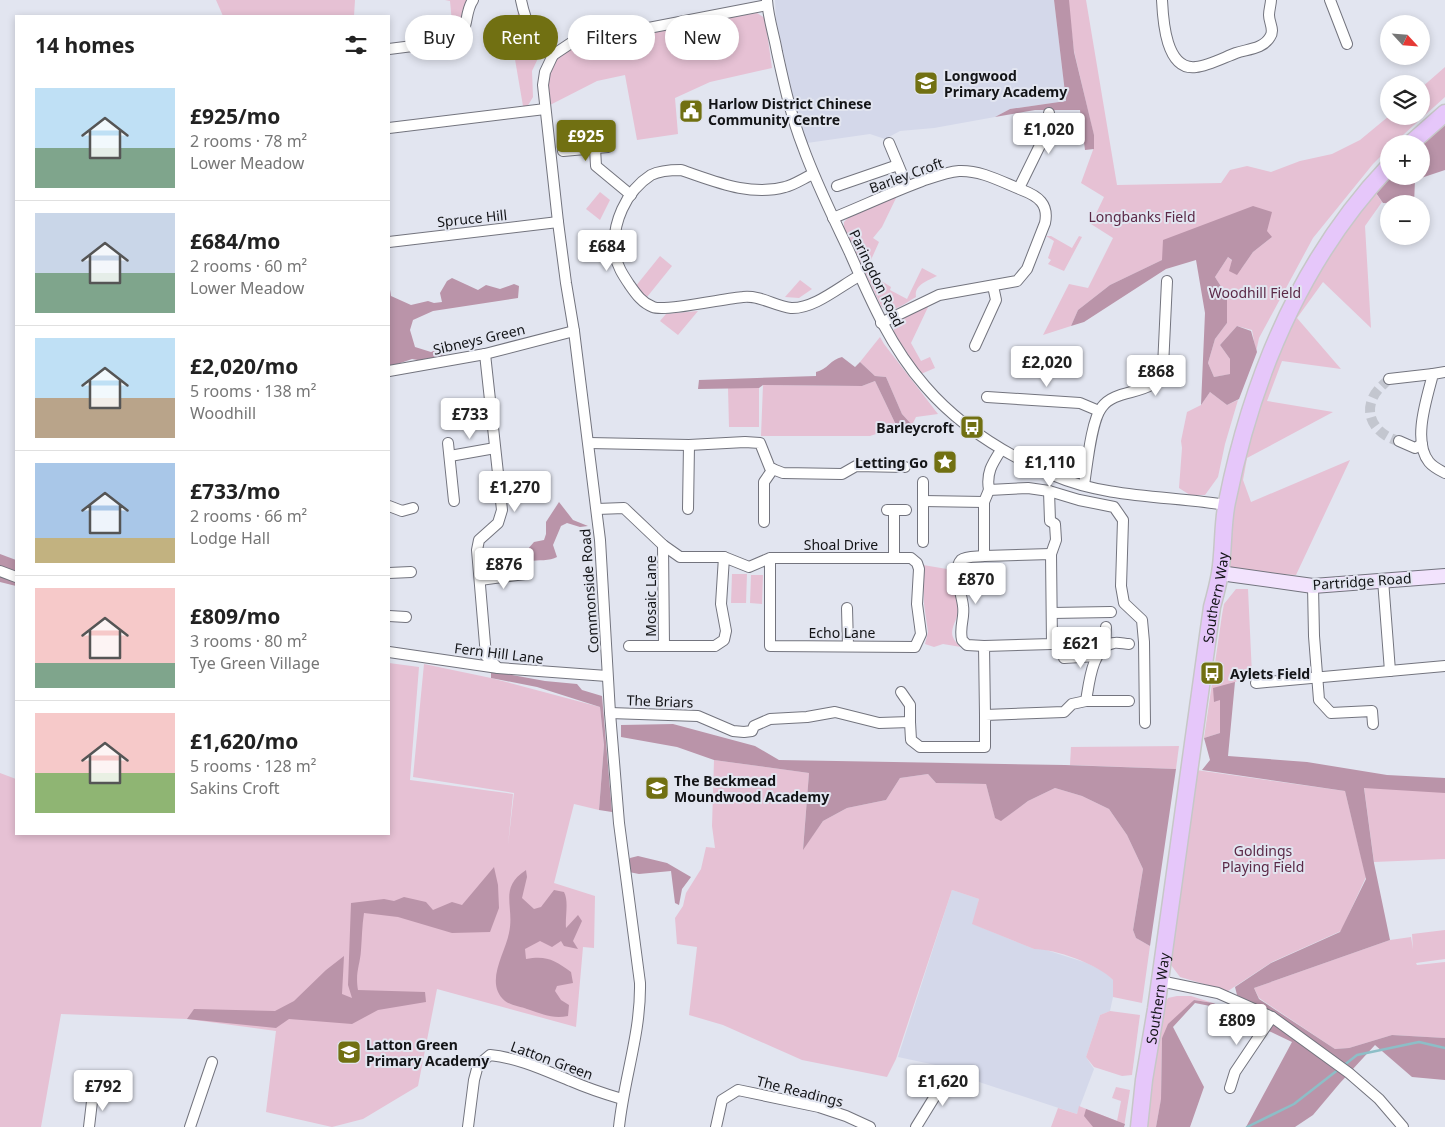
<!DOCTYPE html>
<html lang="en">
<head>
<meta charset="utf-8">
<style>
	body { margin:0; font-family:"Noto Sans",sans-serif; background:#f6f6f6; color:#222; height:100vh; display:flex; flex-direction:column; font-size:19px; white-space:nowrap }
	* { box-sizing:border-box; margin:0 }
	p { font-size:16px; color:#767676 }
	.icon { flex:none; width:28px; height:28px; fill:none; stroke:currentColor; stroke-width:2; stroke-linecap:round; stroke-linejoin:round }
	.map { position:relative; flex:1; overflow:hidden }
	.details { position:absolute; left:15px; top:15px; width:375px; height:820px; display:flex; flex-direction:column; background:#fff; border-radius:0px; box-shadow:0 2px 8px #0003 }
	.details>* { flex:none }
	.guide { position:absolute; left:405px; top:15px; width:475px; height:45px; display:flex; gap:10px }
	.needle { width:32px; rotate:116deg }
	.buttons { position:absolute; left:1380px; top:15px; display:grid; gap:10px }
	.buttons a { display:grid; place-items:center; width:50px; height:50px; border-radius:50%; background:#fff; box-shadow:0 2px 8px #0003; font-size:25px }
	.price { position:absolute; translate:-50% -42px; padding:0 11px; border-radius:5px; background:#fff; color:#222; font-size:16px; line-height:32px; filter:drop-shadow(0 1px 2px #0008) }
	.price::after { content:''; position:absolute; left:50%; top:30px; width:15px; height:11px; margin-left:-8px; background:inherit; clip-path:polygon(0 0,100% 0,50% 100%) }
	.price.active { background:#717012; color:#fff }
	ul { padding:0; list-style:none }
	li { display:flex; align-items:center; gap:15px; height:125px; padding:0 20px }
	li+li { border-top:1px solid #e0e0e0 }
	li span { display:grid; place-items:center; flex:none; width:140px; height:100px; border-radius:0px; color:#555 }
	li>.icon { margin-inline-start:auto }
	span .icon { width:60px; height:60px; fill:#fffc; stroke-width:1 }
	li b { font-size:21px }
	h2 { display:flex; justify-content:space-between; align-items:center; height:60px; padding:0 20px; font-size:21px }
	.tag { padding:0 18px; border-radius:22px; background:#fff; box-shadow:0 2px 8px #0003; font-size:18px; line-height:45px }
	.tag.active { background:#717012; color:#fff }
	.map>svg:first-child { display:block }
</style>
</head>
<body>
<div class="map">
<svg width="1445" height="1127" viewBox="0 0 1445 1127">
	<rect width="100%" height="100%" fill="#e2e5f0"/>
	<g fill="#d4d8ea">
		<path d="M775 0H1054L1066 101 1010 109 995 117 934 128 900 131 885 139 870 134 807 143 787 96V70L776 20Z"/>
		<path d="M952 890 979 899 973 924 1034 949H1043L1087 963 1105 972 1113 980V997L1110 1011 1100 1015 1086 1057 1094 1069 1077 1114 982 1083 940 1066 898 1057Z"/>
	</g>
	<g fill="#e6c1d4">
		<path d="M216 0H355L354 16H223Z"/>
		<path d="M445 0H469L457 33H453L450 1Z"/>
		<path d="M1068 0H1086L1117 185 1221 183 1230 170 1247 166 1271 172 1300 161 1332 154 1360 140 1389 116H1421V88L1445 67V97L1393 144H1389V148L1373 164 1313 238 1259 338 1256 352 1252 330 1237 326 1220 345 1230 359 1231 374 1214 377 1208 363 1215 339 1227 323V296L1215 277 1228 257 1241 269 1253 252 1272 237 1162 260 1110 285 1078 310 1071 326 1043 335 1069 284 1088 288 1113 238 1091 224 1104 197 1081 183 1093 150 1094 136 1074 51Z"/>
		<path d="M519 7 529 34 541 52 532 71 533 97 527 107 523 106 512 42Z"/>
		<path d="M757 13 765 18 772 68 710 82 675 98 678 134 637 140 625 75 597 81 550 105C546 90 547 65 561 55 575 44 595 43 612 39 660 29 709 21 757 13Z"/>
		<path d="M1373 189 1382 202 1365 226 1371 328 1323 282 1297 318 1341 369 1282 361 1267 401 1333 412 1247 458 1243 480 1251 502 1350 460 1296 575 1247 572 1227 567 1225 517 1284 330 1328 249Z"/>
		<path d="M600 192 610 200 600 220 586 209Z"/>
		<path d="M897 196 882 227 873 238 879 242 866 271 891 287 890 290 907 299 922 268 937 276C927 281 914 285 916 297 905 303 891 316 881 306L844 228V222L849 217Z"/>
		<path d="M1046 236H1051L1072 248 1079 236 1082 237 1064 271 1048 264 1051 260 1048 258 1054 241Z"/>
		<path d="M660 256 672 266 647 297 635 287Z"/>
		<path d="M800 280 812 289 799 298 785 297Z"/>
		<path d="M929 305 911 343 921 361 930 357 935 368 921 374 894 333C893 316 916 311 929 305Z"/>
		<path d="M698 311 678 335 660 321 666 314Z"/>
		<path d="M880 337 884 344 938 414 916 417 912 425 902 414 886 377 875 376 860 362Z"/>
		<path d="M875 381 897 427 870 436H761L763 385 862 386Z"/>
		<path d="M728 388H759V427H729Z"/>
		<path d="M1210 392 1227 405 1238 400 1225 444 1218 477 1205 495H1190L1179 488 1182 448 1181 441 1187 412 1201 405Z"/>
		<path d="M923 565 947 569C949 577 958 601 958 608 958 625 943 632 961 647L943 644 934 647 925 644 928 632 924 604Z"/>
		<path d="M732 574H747L746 603H731Z"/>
		<path d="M751 575H763L762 604 750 603Z"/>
		<path d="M1236 589H1248L1252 675 1235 682 1215 702 1220 699V733L1204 738 1222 615 1224 604Z"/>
		<path d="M389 663 419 667 410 780 513 794 508 845 514 793 413 777 424 664 491 678 600 707 604 745 599 810 574 804 554 883 595 896 594 948 583 947 576 1027 437 989 418 1086 363 1119 332 1127 266 1112 276 1031 187 1019 61 1014 41 1127H0V773L16 779V834H389Z"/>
		<path d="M1179 746 1176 769 1070 765 1071 747Z"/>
		<path d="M714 760 809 773 803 849 823 821 847 808 886 800 900 778 928 774 936 783 986 784 995 817 1002 820 1028 801 1055 788 1082 796 1109 809 1127 835 1143 869 1133 930 1136 938 1150 946 1142 1003 1113 997V980C1098 964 1055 949 1034 949L972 924 979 899 952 890 896 1059 887 1077 802 1060 723 1025 689 1015 697 947 677 944 675 918 683 906 686 893 701 869 706 847 715 848 712 826Z"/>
		<path d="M1196 770 1345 791 1366 877 1341 931 1272 962 1228 991 1180 977 1168 961Z"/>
		<path d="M1364 787 1445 792V859L1374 862Z"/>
		<path d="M1445 930V959L1416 963 1417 965 1445 962V1038L1392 1035 1349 1048 1335 1049 1259 998 1254 988 1390 940 1411 937 1413 949 1412 934Z"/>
		<path d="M1177 996H1191L1213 1003 1194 1000 1162 1038 1161 1100 1156 1127H1144L1161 1009 1168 998Z"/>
		<path d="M1110 1011 1140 1015 1132 1075 1122 1076 1094 1067 1086 1057 1100 1015Z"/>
		<path d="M1116 1087 1130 1090 1124 1127H1051L1058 1108 1077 1114 1079 1106 1117 1121 1121 1101 1112 1098Z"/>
	</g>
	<g fill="#ba94a9">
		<path d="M1054 0H1069L1074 52 1094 135V149L1085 150 1080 110H1035L995 117 1010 109 1066 101Z"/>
		<path d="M1445 123V170L1415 180 1414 204 1383 203 1374 190 1389 176H1421V146Z"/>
		<path d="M1253 206 1272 212 1267 231 1272 237 1253 252 1237 275 1229 271 1232 260 1228 257 1215 277 1227 296V323L1215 339 1208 363 1214 377 1230 374V359L1220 345 1237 326 1251 331 1257 352 1239 399 1227 405 1210 392 1201 405 1205 313 1196 260 1166 269 1084 322 1071 326 1078 310 1110 285 1162 260 1163 240Z"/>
		<path d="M452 278 478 290 486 285 500 289 514 284 519 286 518 298 433 311 413 320 410 330 415 347 431 352 443 347 448 350 435 363 412 359 389 367V283L391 296 411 305 428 301 434 303 442 302 440 293 447 281Z"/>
		<path d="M842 357 855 367 860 362 875 376 886 377 902 414 912 425 910 433 897 427 875 381 862 386 763 385 759 388 698 389 699 380 816 376V372C827 370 831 359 842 357Z"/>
		<path d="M559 502 573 520 588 526 580 527 567 523 561 526 553 545 557 557C550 561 538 560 529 561L527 550 534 542 544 540 546 534V522Z"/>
		<path d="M0 554 16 560V586L0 582Z"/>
		<path d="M491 671 545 681 577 684 582 690 602 696 612 812 599 810 604 745 600 707 537 687 491 678Z"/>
		<path d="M1235 682 1228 756 1307 762 1387 775 1445 778V793L1364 788 1374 863 1390 940 1254 988 1259 999 1335 1049 1349 1048 1392 1035 1445 1038V1080L1412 1077 1375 1045 1340 1083 1313 1115 1295 1127H1246L1292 1042 1220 1008 1195 1003 1173 1027 1204 1087 1190 1127H1156L1161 1099 1162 1038 1168 1024 1194 1000 1213 1003 1247 1016 1252 1004 1237 995 1235 987 1271 963 1340 932 1366 879 1345 791 1202 770 1210 760 1204 738 1220 733V700L1214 702 1213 688Z"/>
		<path d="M673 724 755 746 779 760 1065 765 1176 769 1150 946 1136 938 1133 930 1143 869 1127 835 1109 809 1082 796 1055 788 1028 801 1001 821 995 818 986 784 936 783 928 774 900 778 886 800 847 808 823 821 803 850 809 773 714 760 677 747 621 737V725Z"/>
		<path d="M638 856 667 863 691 877 682 889 679 905 675 903 671 871 639 874 629 872 630 858Z"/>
		<path d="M494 867 498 885 499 908 490 932 452 933 398 917 364 913C362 926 362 937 361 950 360 966 355 972 358 990L425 992 426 1002 378 1010 352 1024 289 1019 276 1028 187 1019 194 1009 275 1011 294 1001 326 970 344 956 342 994 352 998 348 985 351 903 384 899 394 901 404 897 426 902 433 910 452 902 462 905Z"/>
		<path d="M526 870 527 877 522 898 534 909 541 907 554 890 564 892C569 901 565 917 566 928L578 915 582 921 573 941 578 949 564 946 561 941 552 947 540 941 525 949 526 959C546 955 555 960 571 972L573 983 557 986 555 991 561 1000 569 1005 568 1016C552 1019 543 1014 527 1009 521 1007 510 1005 505 1001 484 983 505 954 509 933 515 906 498 888 526 870Z"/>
		<path d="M1086 1109 1125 1124 1124 1127H1093L1084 1116Z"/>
	</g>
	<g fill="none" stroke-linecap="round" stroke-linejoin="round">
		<g stroke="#8dbec7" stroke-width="2.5">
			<path d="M1343 1066 1357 1055 1419 1042 1445 1048"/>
			<path d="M1247 1127 1294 1104 1339 1069"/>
		</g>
		<path stroke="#c3c6cf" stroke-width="10" stroke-dasharray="10 5" stroke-linecap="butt" d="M1389 379C1382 386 1375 391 1372 400 1364 420 1381 437 1399 441"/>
		<g stroke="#73747e" stroke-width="12">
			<g id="street">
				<path d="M521 0C526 25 534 38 553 55"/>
				<path d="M767 0C768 17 774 35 777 52 784 84 791 116 803 147 816 183 833 217 849 251 870 299 890 346 925 386 960 427 1006 455 1055 476 1106 498 1171 496 1226 505"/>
				<path d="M1162 0C1163 21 1166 71 1196 67 1208 66 1225 57 1236 53 1248 49 1263 49 1270 37 1275 30 1269 23 1269 15 1269 10 1271 4 1271 0"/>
				<path d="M1330 0 1347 44"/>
				<path d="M389 49 452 41C471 33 463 14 473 0"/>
				<path d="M553 55 545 72 543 85 558 222 566 283 574 331 600 540 610 713 619 823 640 983C641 1033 624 1078 619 1127"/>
				<path d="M553 55 571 43 767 5"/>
				<path d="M389 128 545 109"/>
				<path d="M889 143 907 186"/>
				<path d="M595 148 596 166 631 195"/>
				<path d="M563 151 608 147"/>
				<path d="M813 174C804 178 794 185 785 187 750 197 714 181 681 170 673 170 659 171 651 175 626 191 611 224 615 254 617 266 623 275 629 284 636 294 642 303 653 307 664 312 727 298 743 297 760 295 775 306 791 308 814 309 839 287 859 276"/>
				<path d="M837 186 898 165"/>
				<path d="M1019 188 1048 129 1049 113"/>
				<path d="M833 218C863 206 892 192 922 181 934 177 947 172 959 171 981 170 1002 182 1022 190 1038 196 1049 204 1045 223L1027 269 1017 281 939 295 881 323"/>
				<path d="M389 242 558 222"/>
				<path d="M975 346 996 300 993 286"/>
				<path d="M485 354 502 510 498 523 479 540 477 550 486 656 498 668"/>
				<path d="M389 371 485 354 574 331"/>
				<path d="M1445 372 1433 374C1427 398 1412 441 1429 462 1433 467 1439 470 1445 473"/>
				<path d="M1389 379 1433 374"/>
				<path d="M987 397 1080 403 1099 411"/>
				<path d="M1399 441 1415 448 1422 444"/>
				<path d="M448 443 454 501"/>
				<path d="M589 443 689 445 745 442 760 443 770 468 783 473 842 474 856 466 905 467"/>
				<path d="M1001 450C992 464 986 473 989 490L1028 488 1049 491 1079 500 1114 507 1123 520 1121 586 1124 603 1142 620 1144 642 1145 723"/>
				<path d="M450 456 495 448"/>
				<path d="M1084 485C1087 467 1091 420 1102 407 1117 386 1158 398 1163 367L1167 281"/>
				<path d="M1049 491 1050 521 1055 524 1056 540 1051 554"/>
				<path d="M923 501 984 502"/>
				<path d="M389 506 402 511 413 508"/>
				<path d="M597 509 624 508 663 545 680 557H724"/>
				<path d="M688 509 689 445"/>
				<path d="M887 510H906"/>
				<path d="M764 522V482L773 469"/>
				<path d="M923 542V482"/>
				<path d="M663 545 664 646"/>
				<path d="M984 556C978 557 966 556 961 560 952 569 962 595 963 606 965 617 959 627 962 640L967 645 984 646"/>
				<path d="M894 558V510"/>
				<path d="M0 571 16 577"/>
				<path d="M389 573 411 572"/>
				<path d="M480 580 525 574"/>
				<path d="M1383 580 1390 671"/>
				<path d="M1313 586 1314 636 1319 700 1331 713 1372 711 1373 724"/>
				<path d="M847 608 848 646"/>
				<path d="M1052 613 1111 612"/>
				<path d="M389 616 406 617"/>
				<path d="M629 646H715L724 640 726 631 721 604 724 557 749 567 770 558V646L915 647 921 634 917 604 919 569 917 563 911 558H770"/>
				<path d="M1105 647 1106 627"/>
				<path d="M389 652 498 668 607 676"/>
				<path d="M1064 658 1097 656"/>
				<path d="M1256 683 1445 666"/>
				<path d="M901 692 910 705V722"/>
				<path d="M1086 701H1129"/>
				<path d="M610 713 698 716 733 731 744 732 752 731 754 726 770 719 807 717 835 712 879 723 910 722 911 740 920 747H985V715L1064 712 1072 704 1086 701C1089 684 1092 646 1114 643 1118 642 1125 644 1129 644"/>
				<path d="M985 715 984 646 1052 644 1051 554 984 556V502L989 490"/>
				<path d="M1160 981 1218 993 1272 1017 1349 1073 1379 1099 1403 1127"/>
				<path d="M1230 1088 1235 1072 1272 1017"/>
				<path d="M89 1127 93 1093"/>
				<path d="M190 1127 212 1062"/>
				<path d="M468 1127 474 1080 478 1065 490 1055C519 1058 544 1070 571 1081 587 1088 605 1094 622 1099"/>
				<path d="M716 1127 722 1100 738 1090 819 1107 846 1116 870 1127"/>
				<path d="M916 1127 948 1075"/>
			</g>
		</g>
		<g stroke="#73747e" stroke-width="16">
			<path id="secondary" d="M1220 573 1313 586 1445 576"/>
		</g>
		<g stroke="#c6c7c7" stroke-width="19">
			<g id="primary">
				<path d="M1410 144 1445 113"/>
				<path id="s1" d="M1139 1127 1144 1080 1156 1009 1212 607C1215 596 1218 585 1220 573 1224 550 1222 525 1227 502 1252 377 1300 260 1389 166"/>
			</g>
		</g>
		<use href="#street" stroke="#fff" stroke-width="10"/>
		<use href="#secondary" stroke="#f2e3fd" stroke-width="14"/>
		<use href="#primary" stroke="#e6c7fa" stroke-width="16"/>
	</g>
	<defs>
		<g id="school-square" transform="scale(1.25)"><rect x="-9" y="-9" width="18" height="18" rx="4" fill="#717012" stroke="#e2e5f0"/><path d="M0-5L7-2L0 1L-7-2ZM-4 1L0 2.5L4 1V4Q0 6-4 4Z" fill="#fff"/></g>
		<g id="civic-square" transform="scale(1.25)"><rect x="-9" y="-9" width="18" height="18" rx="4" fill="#717012" stroke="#e2e5f0"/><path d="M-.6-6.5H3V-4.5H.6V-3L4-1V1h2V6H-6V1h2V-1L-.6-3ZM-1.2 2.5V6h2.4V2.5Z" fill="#fff"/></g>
		<g id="bus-square" transform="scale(1.25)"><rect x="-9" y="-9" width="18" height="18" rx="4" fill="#717012" stroke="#e2e5f0"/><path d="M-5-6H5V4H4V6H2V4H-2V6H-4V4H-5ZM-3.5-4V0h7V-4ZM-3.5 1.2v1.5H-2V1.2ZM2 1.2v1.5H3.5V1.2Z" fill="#fff"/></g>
		<g id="sight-square" transform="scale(1.25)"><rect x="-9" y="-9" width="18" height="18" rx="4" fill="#717012" stroke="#e2e5f0"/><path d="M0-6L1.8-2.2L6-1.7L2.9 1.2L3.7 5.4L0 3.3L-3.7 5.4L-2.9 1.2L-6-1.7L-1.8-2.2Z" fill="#fff"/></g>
	</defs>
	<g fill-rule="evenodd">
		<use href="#school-square" x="926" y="83"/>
		<use href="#civic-square" x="691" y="111"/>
		<use href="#bus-square" x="972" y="427"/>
		<use href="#sight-square" x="945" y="462"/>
		<use href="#bus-square" x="1212" y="673"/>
		<use href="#school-square" x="657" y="788"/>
		<use href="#school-square" x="349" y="1052"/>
	</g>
	<g text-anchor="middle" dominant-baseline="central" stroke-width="4" stroke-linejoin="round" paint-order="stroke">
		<g font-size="14" font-weight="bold" fill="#131417" stroke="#e2e5f0" text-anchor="start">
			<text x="944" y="75">Longwood<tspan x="944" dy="16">Primary Academy</tspan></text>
			<text x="708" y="103">Harlow District Chinese<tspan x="708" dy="16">Community Centre</tspan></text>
			<text x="954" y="427" text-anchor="end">Barleycroft</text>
			<text x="928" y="462" text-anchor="end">Letting Go</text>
			<text x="1230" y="673">Aylets Field</text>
			<text x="674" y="780">The Beckmead<tspan x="674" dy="16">Moundwood Academy</tspan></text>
			<text x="366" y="1044">Latton Green<tspan x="366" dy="16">Primary Academy</tspan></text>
		</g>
		<g font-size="14" fill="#131417" stroke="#e2e5f0">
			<text transform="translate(906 175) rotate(-20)">Barley Croft</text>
			<text transform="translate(472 218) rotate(-6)">Spruce Hill</text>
			<text transform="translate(877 278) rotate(64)">Paringdon Road</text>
			<text transform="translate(479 339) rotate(-13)">Sibneys Green</text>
			<text x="841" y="544">Shoal Drive</text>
			<text transform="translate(1362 581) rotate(-4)">Partridge Road</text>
			<text transform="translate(589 591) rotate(-94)">Commonside Road</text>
			<text transform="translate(650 596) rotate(-90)">Mosaic Lane</text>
			<text stroke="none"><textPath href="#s1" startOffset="535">Southern Way</textPath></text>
			<text x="842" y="632">Echo Lane</text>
			<text transform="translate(499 653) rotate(7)">Fern Hill Lane</text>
			<text transform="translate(660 701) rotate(2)">The Briars</text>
			<text stroke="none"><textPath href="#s1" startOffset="130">Southern Way</textPath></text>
			<text transform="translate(552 1060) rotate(20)">Latton Green</text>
			<text transform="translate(800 1091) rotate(14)">The Readings</text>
		</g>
		<g font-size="14" fill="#5b2947" stroke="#e2e5f0">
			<text x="1142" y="216">Longbanks Field</text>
			<text x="1255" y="292">Woodhill Field</text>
			<text x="1263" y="850">Goldings<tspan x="1263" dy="16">Playing Field</tspan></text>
		</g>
	</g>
</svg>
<div class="buttons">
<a><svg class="needle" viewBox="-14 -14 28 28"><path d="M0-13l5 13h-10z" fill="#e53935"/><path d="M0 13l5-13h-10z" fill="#767676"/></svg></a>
<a><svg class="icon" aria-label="layers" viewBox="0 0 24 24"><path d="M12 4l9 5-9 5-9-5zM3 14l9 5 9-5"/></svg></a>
<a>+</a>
<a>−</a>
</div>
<b class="price" style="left:1049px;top:155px">£1,020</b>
<b class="price active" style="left:586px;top:162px">£925</b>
<b class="price" style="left:607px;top:272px">£684</b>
<b class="price" style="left:1047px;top:388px">£2,020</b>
<b class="price" style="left:1156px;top:397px">£868</b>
<b class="price" style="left:470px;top:440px">£733</b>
<b class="price" style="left:1050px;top:488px">£1,110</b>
<b class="price" style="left:515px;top:513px">£1,270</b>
<b class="price" style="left:504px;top:590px">£876</b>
<b class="price" style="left:976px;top:605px">£870</b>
<b class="price" style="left:1081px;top:669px">£621</b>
<b class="price" style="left:1237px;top:1046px">£809</b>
<b class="price" style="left:943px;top:1107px">£1,620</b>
<b class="price" style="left:103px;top:1112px">£792</b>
<div class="guide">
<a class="tag">Buy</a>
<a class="tag active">Rent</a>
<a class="tag">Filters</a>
<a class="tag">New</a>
</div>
<section class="details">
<h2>14 homes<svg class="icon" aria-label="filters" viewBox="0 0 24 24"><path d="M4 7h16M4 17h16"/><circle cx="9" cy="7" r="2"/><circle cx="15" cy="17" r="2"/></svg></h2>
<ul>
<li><span style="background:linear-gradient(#bfe0f5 60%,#7fa58c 0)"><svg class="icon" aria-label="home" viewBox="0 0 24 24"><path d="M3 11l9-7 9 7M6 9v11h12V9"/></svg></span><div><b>£925/mo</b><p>2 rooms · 78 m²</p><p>Lower Meadow</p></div></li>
<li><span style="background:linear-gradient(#c9d6e8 60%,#7fa58c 0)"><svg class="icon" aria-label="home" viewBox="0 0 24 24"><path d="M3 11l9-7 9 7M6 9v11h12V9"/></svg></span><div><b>£684/mo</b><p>2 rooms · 60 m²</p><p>Lower Meadow</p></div></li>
<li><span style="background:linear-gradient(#bfe0f5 60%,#b9a48a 0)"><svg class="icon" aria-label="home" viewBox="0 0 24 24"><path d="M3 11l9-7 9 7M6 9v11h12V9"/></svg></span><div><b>£2,020/mo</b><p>5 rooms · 138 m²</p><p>Woodhill</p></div></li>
<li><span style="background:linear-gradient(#a9c7e8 75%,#c2b280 0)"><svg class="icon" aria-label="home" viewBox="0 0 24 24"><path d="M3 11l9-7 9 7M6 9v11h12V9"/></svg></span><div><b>£733/mo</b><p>2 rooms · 66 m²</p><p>Lodge Hall</p></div></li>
<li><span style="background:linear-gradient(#f6c9c9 75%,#7fa58c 0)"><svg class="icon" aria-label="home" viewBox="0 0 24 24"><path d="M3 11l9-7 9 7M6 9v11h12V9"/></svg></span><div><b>£809/mo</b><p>3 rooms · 80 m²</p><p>Tye Green Village</p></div></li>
<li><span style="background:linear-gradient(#f6c9c9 60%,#8fb573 0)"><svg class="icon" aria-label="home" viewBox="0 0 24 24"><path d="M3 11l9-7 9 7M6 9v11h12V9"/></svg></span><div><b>£1,620/mo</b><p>5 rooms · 128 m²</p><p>Sakins Croft</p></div></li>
</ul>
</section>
</div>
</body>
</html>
